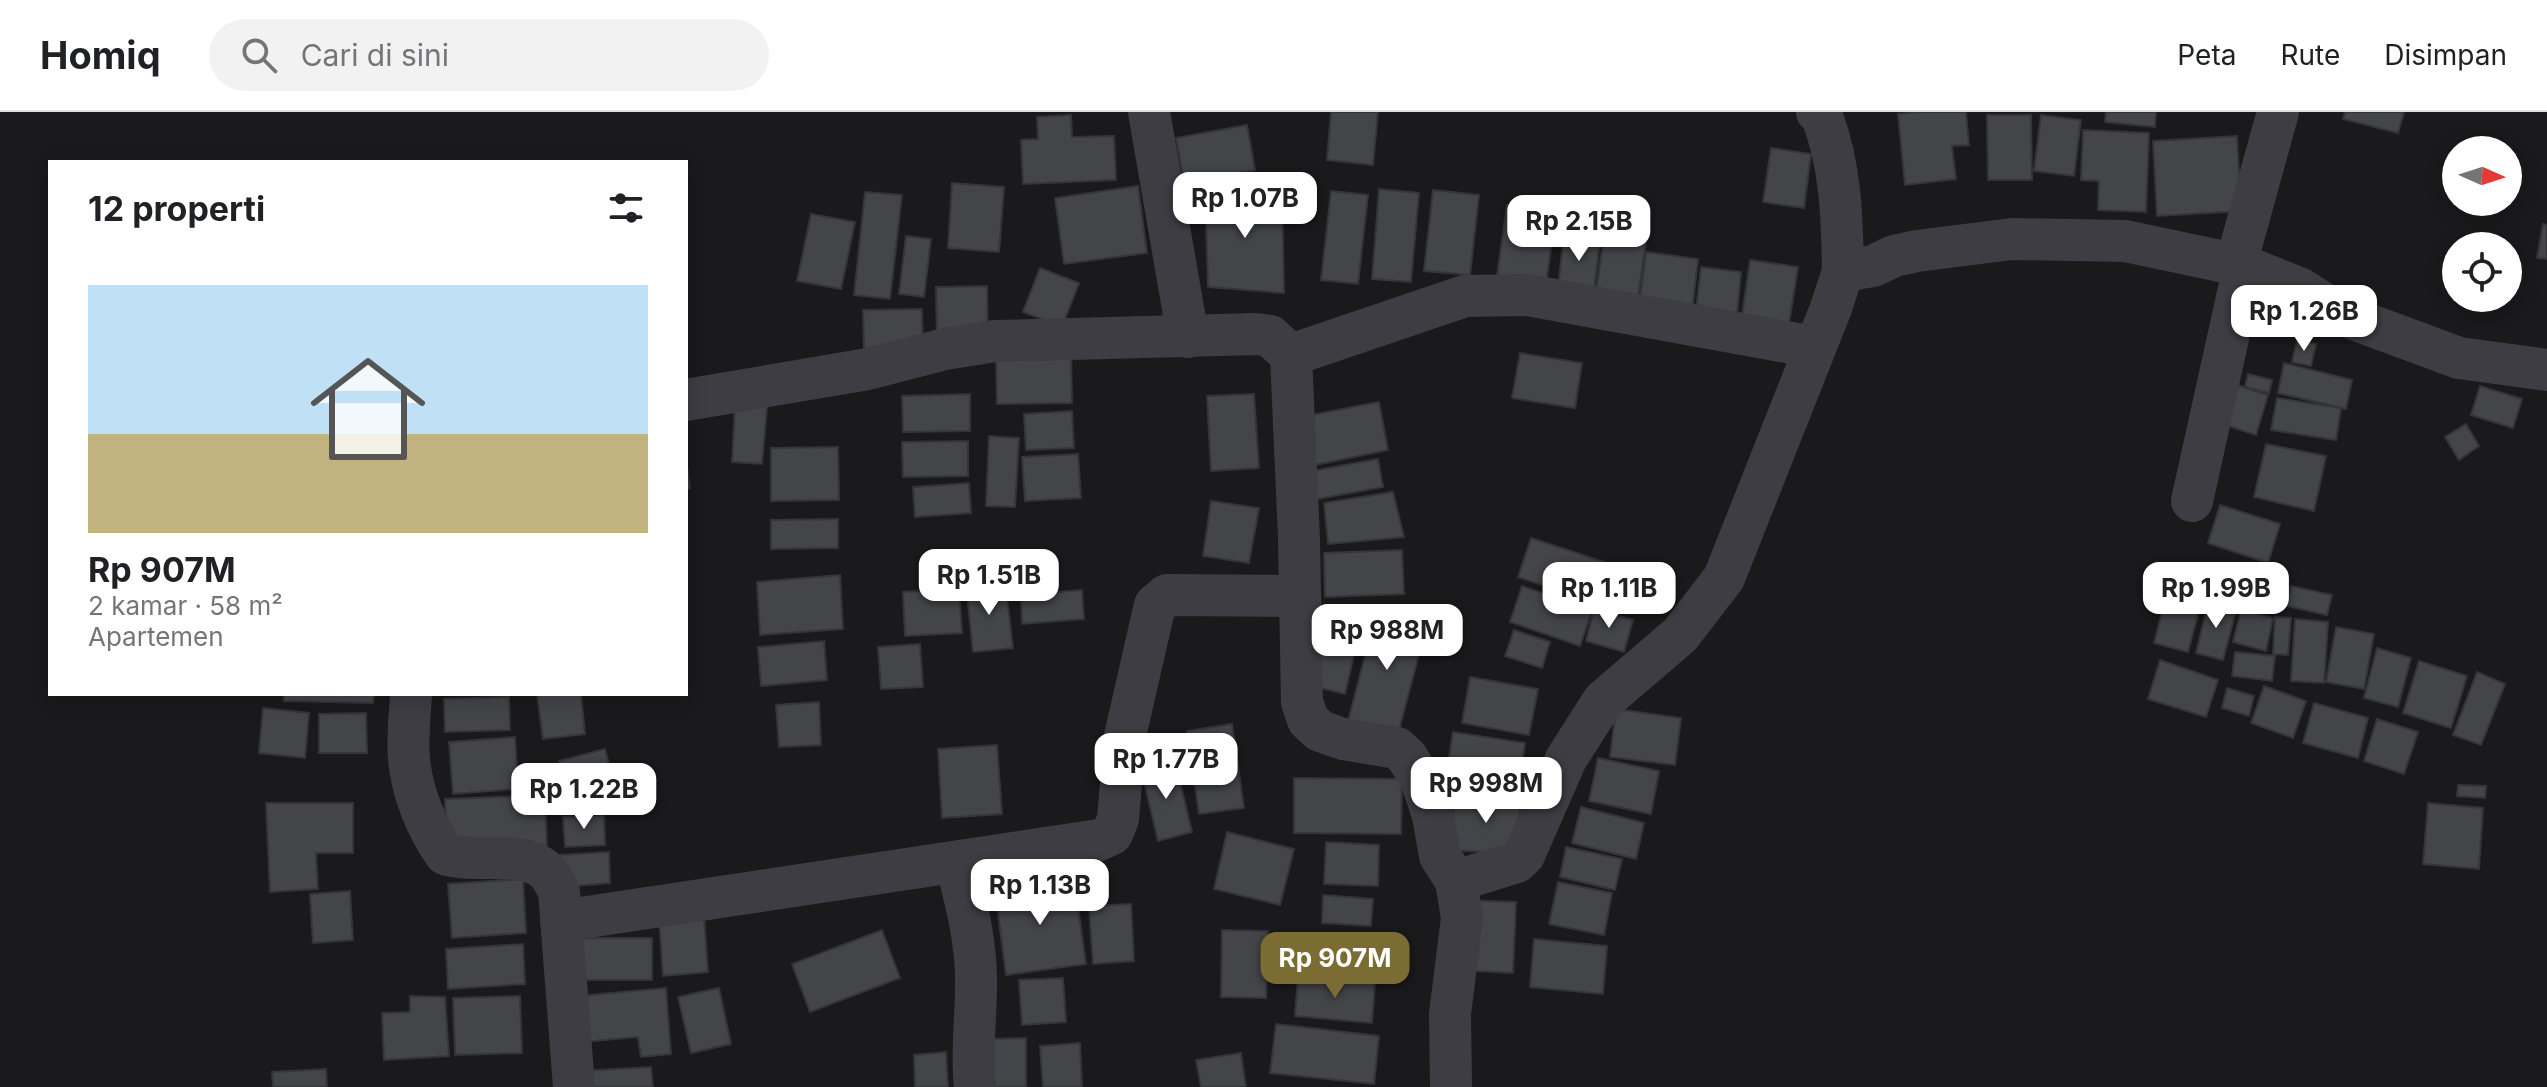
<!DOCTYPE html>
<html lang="id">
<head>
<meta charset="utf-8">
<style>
	body { margin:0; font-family:Inter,sans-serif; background:#f2f2f2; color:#202124; height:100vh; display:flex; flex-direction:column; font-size:30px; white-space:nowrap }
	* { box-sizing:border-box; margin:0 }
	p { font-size:26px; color:#757577 }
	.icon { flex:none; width:44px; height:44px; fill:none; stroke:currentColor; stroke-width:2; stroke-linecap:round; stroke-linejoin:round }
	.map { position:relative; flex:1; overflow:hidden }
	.details { position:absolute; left:48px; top:48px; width:640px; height:536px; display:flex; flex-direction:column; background:#fff; border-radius:0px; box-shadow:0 4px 20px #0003 }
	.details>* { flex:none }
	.needle { width:52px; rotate:93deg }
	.tools { position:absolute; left:2442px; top:24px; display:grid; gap:16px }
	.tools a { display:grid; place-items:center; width:80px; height:80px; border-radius:50%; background:#fff; box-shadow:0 4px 20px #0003; font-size:40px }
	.price { position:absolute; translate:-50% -68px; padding:0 18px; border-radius:16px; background:#fff; color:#222; font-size:26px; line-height:52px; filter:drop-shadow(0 2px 4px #0008) }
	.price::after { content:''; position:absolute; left:50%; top:48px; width:24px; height:18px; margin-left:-12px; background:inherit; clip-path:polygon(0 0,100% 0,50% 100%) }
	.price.current { background:#7a6c33; color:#fff }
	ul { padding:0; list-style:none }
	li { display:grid; align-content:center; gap:16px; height:424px; padding:0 40px }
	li+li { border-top:2px solid #e0e0e0 }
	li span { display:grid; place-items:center; height:248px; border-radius:0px; color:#555 }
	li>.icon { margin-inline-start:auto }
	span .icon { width:144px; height:144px; fill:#fffc; stroke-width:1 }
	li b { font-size:34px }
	h2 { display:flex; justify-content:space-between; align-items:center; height:96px; padding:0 40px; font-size:34px }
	header { display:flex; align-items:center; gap:48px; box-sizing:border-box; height:112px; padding:0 40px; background:#fff; border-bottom:2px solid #e0e0e0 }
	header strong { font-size:38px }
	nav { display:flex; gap:44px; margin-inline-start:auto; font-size:28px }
	.search { width:560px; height:72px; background:#f2f2f2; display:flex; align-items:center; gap:20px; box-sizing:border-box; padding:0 28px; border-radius:44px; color:#757577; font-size:30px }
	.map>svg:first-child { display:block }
</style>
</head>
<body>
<header>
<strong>Homiq</strong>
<div class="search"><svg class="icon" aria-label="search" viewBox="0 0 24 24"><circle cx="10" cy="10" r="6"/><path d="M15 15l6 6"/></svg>Cari di sini</div>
<nav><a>Peta</a><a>Rute</a><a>Disimpan</a></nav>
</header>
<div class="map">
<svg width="2547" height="975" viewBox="0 0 2547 975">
	<rect width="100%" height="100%" fill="#1a1a1c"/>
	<g fill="#444549" stroke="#353438" stroke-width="2">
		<path d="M1331 0H1378L1373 53 1327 48Z"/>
		<path d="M1919 0H1966L1969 33 1952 34 1956 67 1905 73 1898 2Z"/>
		<path d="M2106 0H2156L2155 15 2105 10Z"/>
		<path d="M2345 0H2404L2398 21 2343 7Z"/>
		<path d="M1071 3 1072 25 1114 24 1116 68 1023 72 1021 28 1038 27 1037 5Z"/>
		<path d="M1987 3H2031L2032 68H1988Z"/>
		<path d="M2041 3 2081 8 2074 64 2034 59Z"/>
		<path d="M1247 13 1255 58 1184 70 1176 26Z"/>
		<path d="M2083 18 2149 21 2146 100 2098 98 2099 69 2081 68Z"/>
		<path d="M2237 24 2241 99 2157 104 2153 29Z"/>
		<path d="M1771 36 1811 42 1804 96 1763 90Z"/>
		<path d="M952 71 1004 75 999 140 948 136Z"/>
		<path d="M1138 74 1147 141 1064 152 1055 86Z"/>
		<path d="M1282 77 1284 181 1208 175 1205 78Z"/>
		<path d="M1379 77 1419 81 1411 170 1372 167Z"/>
		<path d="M1433 78 1479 83 1470 163 1424 159Z"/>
		<path d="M1331 79 1368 83 1358 172 1321 168Z"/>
		<path d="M865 80 902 83 890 187 854 183Z"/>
		<path d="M1507 93 1556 100 1545 179 1496 171Z"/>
		<path d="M811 102 855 110 841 177 797 169Z"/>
		<path d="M2543 112 2547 113V147L2537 146Z"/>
		<path d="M1565 115 1601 120 1593 187 1557 183Z"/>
		<path d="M1604 123 1646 130 1636 200 1594 194Z"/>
		<path d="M906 124 931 127 924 185 899 182Z"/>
		<path d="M1646 140 1698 147 1691 208 1638 202Z"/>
		<path d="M1750 148 1798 155 1788 218 1741 211Z"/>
		<path d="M1701 155 1741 160 1737 202 1696 198Z"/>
		<path d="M1040 156 1079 171 1062 215 1023 200Z"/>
		<path d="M987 174 988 228 937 229 936 175Z"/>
		<path d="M922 197 923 239 864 241 863 198Z"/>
		<path d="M2297 228 2316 232 2311 254 2292 250Z"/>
		<path d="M1520 241 1582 251 1575 296 1512 286Z"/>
		<path d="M1071 242 1072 291 997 292 996 243Z"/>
		<path d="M2284 251 2352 268 2346 297 2278 281Z"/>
		<path d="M2248 262 2272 268 2269 281 2245 275Z"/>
		<path d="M2228 270 2268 283 2256 323 2216 310Z"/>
		<path d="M2480 274 2522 287 2513 316 2471 303Z"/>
		<path d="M970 282V319L903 320 902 284Z"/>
		<path d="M1254 282 1259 356 1211 359 1207 284Z"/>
		<path d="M2277 286 2341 296 2336 328 2271 318Z"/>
		<path d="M1379 290 1388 338 1310 354 1300 305Z"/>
		<path d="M735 294 767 295 762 352 732 350Z"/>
		<path d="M1072 299 1074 336 1026 338 1024 302Z"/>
		<path d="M2466 312 2479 334 2459 348 2445 325Z"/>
		<path d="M989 324 1019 326 1015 395 986 394Z"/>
		<path d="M968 329V364L903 365 902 330Z"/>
		<path d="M2266 332 2326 344 2314 399 2254 385Z"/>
		<path d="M838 335 839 388 771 389V336Z"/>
		<path d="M1078 342 1081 386 1025 389 1022 345Z"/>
		<path d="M686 347 690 376 686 377Z"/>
		<path d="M1378 347 1383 375 1317 387 1312 359Z"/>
		<path d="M969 371 971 401 915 405 913 375Z"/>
		<path d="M1393 380 1404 425 1328 432 1324 391Z"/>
		<path d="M1211 389 1259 396 1249 451 1203 444Z"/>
		<path d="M2220 393 2280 412 2268 451 2208 431Z"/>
		<path d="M838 407V436L771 437V408Z"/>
		<path d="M1531 426 1613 453 1600 492 1518 465Z"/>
		<path d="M1402 438 1404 482 1325 485 1324 441Z"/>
		<path d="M840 463 843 517 760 523 757 470Z"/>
		<path d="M2250 467 2282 473 2279 489 2246 483Z"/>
		<path d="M1005 469 1013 536 973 540 966 473Z"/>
		<path d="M1522 474 1592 498 1580 534 1510 510Z"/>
		<path d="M2291 474 2332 483 2327 503 2287 494Z"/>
		<path d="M959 477 962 521 905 524 903 480Z"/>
		<path d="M1082 478 1084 507 1022 512 1021 483Z"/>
		<path d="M2168 478 2202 487 2188 540 2154 531Z"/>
		<path d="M2209 488 2237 495 2223 548 2196 541Z"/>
		<path d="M1594 497 1633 508 1624 540 1586 529Z"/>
		<path d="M1377 498 1427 512 1398 622 1348 609Z"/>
		<path d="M2241 498 2273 506 2266 539 2233 530Z"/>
		<path d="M1331 500 1362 508 1345 582 1313 574Z"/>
		<path d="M2275 505 2291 506 2288 543 2273 542Z"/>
		<path d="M2295 507 2328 510 2324 571 2291 569Z"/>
		<path d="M2336 515 2374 522 2364 577 2326 570Z"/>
		<path d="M1514 518 1550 530 1542 556 1505 544Z"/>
		<path d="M824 529 827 568 761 574 758 535Z"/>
		<path d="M920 532 923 575 881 577 878 535Z"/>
		<path d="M2377 536 2411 546 2398 595 2364 586Z"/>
		<path d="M2235 540 2275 544 2272 569 2232 564Z"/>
		<path d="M2160 548 2218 568 2206 605 2148 587Z"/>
		<path d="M2419 549 2467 564 2451 616 2403 601Z"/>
		<path d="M2477 560 2505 572 2481 633 2453 623Z"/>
		<path d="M1470 565 1538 577 1529 623 1462 611Z"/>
		<path d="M2264 574 2306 589 2293 626 2251 611Z"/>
		<path d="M2227 576 2254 584 2249 604 2222 596Z"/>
		<path d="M284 582H374L373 591 284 589Z"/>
		<path d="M537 582H581L585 622 543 627Z"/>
		<path d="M509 585 510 618 445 620 444 587Z"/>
		<path d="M819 590 821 633 779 635 776 593Z"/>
		<path d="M2314 591 2368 606 2358 646 2303 631Z"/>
		<path d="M263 596 309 601 305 646 259 641Z"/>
		<path d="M1616 597 1681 606 1675 653 1610 645Z"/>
		<path d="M366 601 367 641H319V602Z"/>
		<path d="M2377 607 2418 620 2404 662 2364 649Z"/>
		<path d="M1232 612 1244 696 1199 702 1187 619Z"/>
		<path d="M1453 620 1525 631 1518 676 1446 666Z"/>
		<path d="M515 625 518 677 453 682 449 630Z"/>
		<path d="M997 633 1002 702 942 706 938 637Z"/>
		<path d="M605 637 617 684 571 696 559 649Z"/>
		<path d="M1598 646 1659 659 1651 702 1589 689Z"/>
		<path d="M1175 649 1192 720 1158 729 1141 657Z"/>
		<path d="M1294 666 1402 667 1401 722 1294 721Z"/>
		<path d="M2458 673 2486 674 2485 686 2457 684Z"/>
		<path d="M545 683 547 738 447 741 445 687Z"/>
		<path d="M1454 683 1520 687 1518 742 1451 738Z"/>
		<path d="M266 691H353V741H316L318 777 270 780Z"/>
		<path d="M2428 691 2483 696 2479 757 2423 752Z"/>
		<path d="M1581 695 1644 711 1636 747 1572 731Z"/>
		<path d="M604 703 605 733 565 735 563 705Z"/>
		<path d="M1227 720 1294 737 1280 793 1214 777Z"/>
		<path d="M1326 730 1379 733 1378 774 1324 772Z"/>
		<path d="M1566 735 1622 747 1615 778 1560 765Z"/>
		<path d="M609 740 610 771 562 775 560 743Z"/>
		<path d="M1074 766 1086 852 1006 863 995 778Z"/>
		<path d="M523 767 526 821 452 826 448 772Z"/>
		<path d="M1558 770 1612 781 1604 823 1549 812Z"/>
		<path d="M350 779 353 828 313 831 310 782Z"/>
		<path d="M1323 783 1373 787 1371 814 1322 811Z"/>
		<path d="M1463 788 1516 790 1513 861 1459 858Z"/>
		<path d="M1131 792 1134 849 1093 852 1089 794Z"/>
		<path d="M704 804 708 860 663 864 659 807Z"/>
		<path d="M882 818 900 866 810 900 792 852Z"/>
		<path d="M1222 818 1268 819 1266 886 1221 885Z"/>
		<path d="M1322 822 1369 828 1365 861 1318 856Z"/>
		<rect x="569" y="826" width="83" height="42"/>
		<path d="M1534 827 1607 834 1603 882 1530 875Z"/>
		<path d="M523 832 525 872 448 877 446 837Z"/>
		<path d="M1298 864 1375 871 1372 911 1295 904Z"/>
		<path d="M1063 866 1066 910 1022 913 1019 868Z"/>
		<path d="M666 876 671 942 641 945 638 925 583 930 578 884Z"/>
		<path d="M719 876 731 932 691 941 678 885Z"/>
		<path d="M410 884 445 885 449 944 384 948 382 901 410 900Z"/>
		<path d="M520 884 522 941 455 943 453 886Z"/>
		<path d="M1276 912 1379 924 1374 972 1270 961Z"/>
		<path d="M1026 926V975H987L986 927Z"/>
		<path d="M1080 931 1082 975H1043L1040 934Z"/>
		<path d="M946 940 948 975H915L914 943Z"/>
		<path d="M1241 941 1246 975H1201L1196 948Z"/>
		<path d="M651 955 653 975H580V959Z"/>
		<path d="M326 957 327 975H273L272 960Z"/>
	</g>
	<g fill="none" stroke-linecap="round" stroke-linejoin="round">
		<g stroke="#3d3d43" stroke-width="42">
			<path d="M1149 0 1188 225"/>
			<path d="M1817 0 1821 2C1841 53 1842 105 1843 159"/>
			<path d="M2236 152 2278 0"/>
			<path d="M1291 243 1465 184 1527 183 1814 235"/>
			<path d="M686 288 868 257 945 237 995 229 1256 222 1270 224 1291 243 1299 427 1302 590 1308 608 1320 619 1343 627 1397 636 1407 645 1422 670 1433 704 1440 744 1456 769"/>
			<path d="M2192 389 2244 154"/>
			<path d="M411 582C410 603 407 626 409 647 412 680 426 715 445 742 472 752 522 737 545 758 551 762 555 773 559 779L574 975"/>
			<path d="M956 750C966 790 977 832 976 874 976 908 971 941 975 975"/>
			<path d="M561 809 1099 728 1112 722 1118 707 1125 624 1155 493 1167 483 1300 484"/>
			<path d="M1451 975 1450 902 1462 806 1456 769 1517 750 1524 743 1566 647 1603 589 1680 523 1724 466 1831 196 1843 159 1873 154 1894 144 1917 139 2012 127 2125 129 2244 154 2301 177 2340 202 2459 246 2547 258"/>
		</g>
	</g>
</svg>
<div class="tools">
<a><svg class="needle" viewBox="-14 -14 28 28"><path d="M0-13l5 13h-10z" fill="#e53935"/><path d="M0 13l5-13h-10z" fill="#757577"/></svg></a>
<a><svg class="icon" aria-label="locate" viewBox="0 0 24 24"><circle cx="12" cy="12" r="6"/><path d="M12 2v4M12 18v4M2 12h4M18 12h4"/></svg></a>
</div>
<b class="price" style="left:1245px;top:128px">Rp 1.07B</b>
<b class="price" style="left:1579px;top:151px">Rp 2.15B</b>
<b class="price" style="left:2304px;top:241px">Rp 1.26B</b>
<b class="price" style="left:989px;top:505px">Rp 1.51B</b>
<b class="price" style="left:1609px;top:518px">Rp 1.11B</b>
<b class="price" style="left:2216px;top:518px">Rp 1.99B</b>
<b class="price" style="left:1387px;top:560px">Rp 988M</b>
<b class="price" style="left:1166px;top:689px">Rp 1.77B</b>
<b class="price" style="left:1486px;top:713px">Rp 998M</b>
<b class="price" style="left:584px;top:719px">Rp 1.22B</b>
<b class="price" style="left:1040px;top:815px">Rp 1.13B</b>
<b class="price current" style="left:1335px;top:888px">Rp 907M</b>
<section class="details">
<h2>12 properti<svg class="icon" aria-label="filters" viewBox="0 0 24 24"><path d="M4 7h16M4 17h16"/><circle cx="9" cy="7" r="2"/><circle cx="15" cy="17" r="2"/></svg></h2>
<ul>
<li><span style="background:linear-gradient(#bfe0f5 60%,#c2b280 0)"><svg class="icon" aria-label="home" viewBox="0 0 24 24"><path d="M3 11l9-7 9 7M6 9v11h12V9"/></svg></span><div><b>Rp 907M</b><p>2 kamar · 58 m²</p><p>Apartemen</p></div></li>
</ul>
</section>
</div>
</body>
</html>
